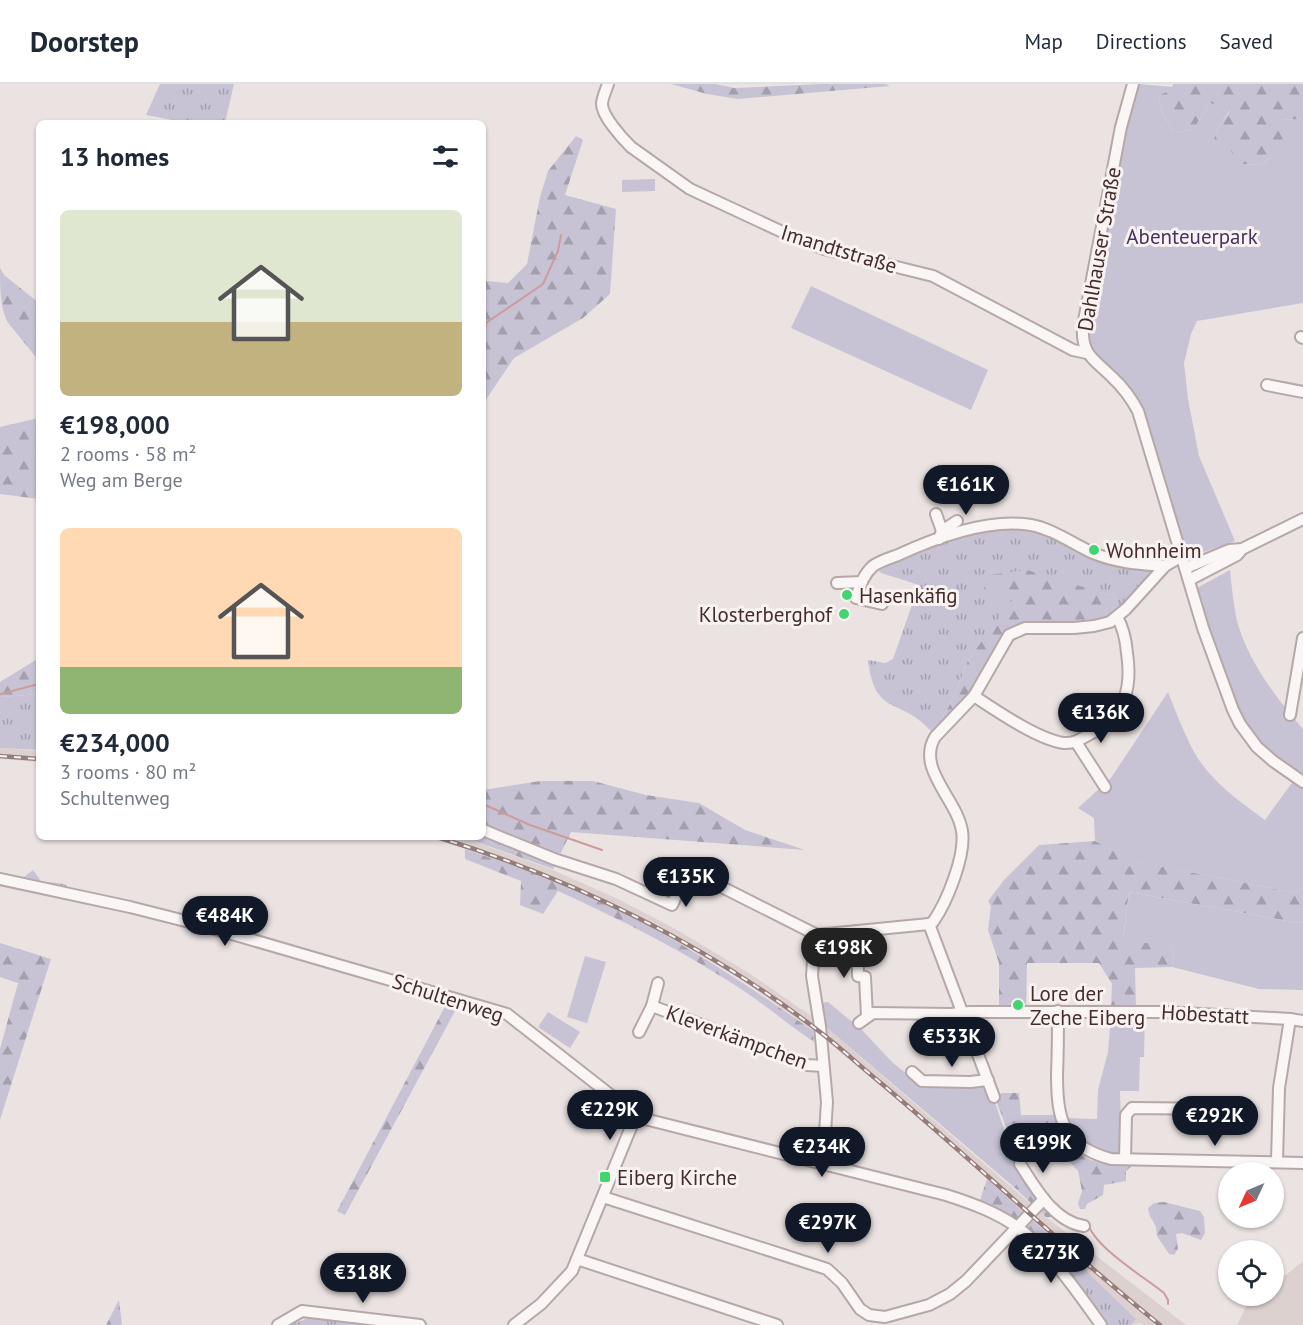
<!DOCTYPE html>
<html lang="en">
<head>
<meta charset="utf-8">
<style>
	body { margin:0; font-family:"PT Sans",sans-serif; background:#f2f2f3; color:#1f2937; height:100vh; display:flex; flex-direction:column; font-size:22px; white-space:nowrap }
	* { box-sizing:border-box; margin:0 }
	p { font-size:20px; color:#747a83 }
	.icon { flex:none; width:33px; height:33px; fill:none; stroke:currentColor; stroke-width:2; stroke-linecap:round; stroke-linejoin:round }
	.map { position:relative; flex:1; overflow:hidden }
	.drawer { position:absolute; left:36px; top:36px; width:450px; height:720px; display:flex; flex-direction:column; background:#fff; border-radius:9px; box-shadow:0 2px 4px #0004 }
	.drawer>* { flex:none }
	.needle { width:39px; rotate:226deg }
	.tools { position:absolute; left:1218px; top:1078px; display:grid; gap:12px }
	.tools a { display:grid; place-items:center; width:66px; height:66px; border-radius:50%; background:#fff; box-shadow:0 2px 4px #0004; font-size:30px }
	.price { position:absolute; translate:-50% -51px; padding:0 14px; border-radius:21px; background:#111827; color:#fff; font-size:20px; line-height:39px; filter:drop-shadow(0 2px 3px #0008) }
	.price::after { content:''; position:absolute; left:50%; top:36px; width:18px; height:14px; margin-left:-9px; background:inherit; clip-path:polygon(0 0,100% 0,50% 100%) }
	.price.selected { background:#222; color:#fff }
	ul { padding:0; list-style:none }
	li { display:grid; align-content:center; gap:12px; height:318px; padding:0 24px }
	li span { display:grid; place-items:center; height:186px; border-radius:9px; color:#555 }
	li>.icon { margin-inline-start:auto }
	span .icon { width:108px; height:108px; fill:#fffc; stroke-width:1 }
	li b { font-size:26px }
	h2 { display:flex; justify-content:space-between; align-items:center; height:72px; padding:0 24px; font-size:26px }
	header { display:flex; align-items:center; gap:36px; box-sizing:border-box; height:84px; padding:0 30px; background:#fff; border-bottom:2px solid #e0e1e3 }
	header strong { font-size:28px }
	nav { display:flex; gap:33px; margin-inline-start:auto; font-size:21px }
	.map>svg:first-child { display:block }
</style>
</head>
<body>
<header>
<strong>Doorstep</strong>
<nav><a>Map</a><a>Directions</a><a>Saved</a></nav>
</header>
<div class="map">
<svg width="1303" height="1241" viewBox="0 0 1303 1241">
	<defs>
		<pattern id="grass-tufts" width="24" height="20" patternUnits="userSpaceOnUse" patternTransform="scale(1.5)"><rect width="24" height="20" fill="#c7c3d5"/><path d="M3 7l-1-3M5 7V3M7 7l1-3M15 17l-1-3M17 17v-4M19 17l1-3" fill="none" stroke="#a39fad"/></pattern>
		<pattern id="forest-firs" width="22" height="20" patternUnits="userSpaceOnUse" patternTransform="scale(1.5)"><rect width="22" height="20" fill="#c7c3d5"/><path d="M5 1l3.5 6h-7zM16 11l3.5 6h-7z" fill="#a39fad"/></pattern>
	</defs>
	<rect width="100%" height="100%" fill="#ebe3e2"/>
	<g fill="#ddd1d0">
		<path d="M0 664 39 667V678L0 675Z"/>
		<path d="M430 753H462L553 786 620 816 679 847 752 891 820 938 1046 1133 1186 1241H1143L1141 1239 1131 1241 1136 1235 1049 1151 938 1050 827 957 748 900 695 868 615 824 531 787Z"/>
		<path d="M1303 1177V1241H1237L1251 1212H1274V1193L1286 1191Z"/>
	</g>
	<g fill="url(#grass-tufts)">
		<path d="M160 0H234L225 39H188L146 31Z"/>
		<path d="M1032 442 1092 469 1164 482 1110 537 1116 513 1095 507 1014 515 968 576 953 615 942 634 930 646C898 612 875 633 868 576L885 579 893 575 919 501 881 489 875 482 963 448Z"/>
		<path d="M39 610V666L0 664V613Z"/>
		<path d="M33 786 41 797 65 800 74 810 0 795V788L24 793Z"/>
		<path d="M1049 1151 1136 1235 1131 1241H1101L1037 1162Z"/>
		<path d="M338 1231 417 1241H290L306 1235Z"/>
	</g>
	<g fill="url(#forest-firs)">
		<path d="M671 0H715L734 4 822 0H885L890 2 738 15 707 10Z"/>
		<path d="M1173 0H1303V36L1282 35C1288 64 1281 61 1262 81L1238 80 1230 67 1213 56 1217 45 1230 27 1210 19 1193 46 1174 48C1166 37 1159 25 1159 11L1171 6Z"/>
		<path d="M576 52 583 56 565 111 616 125 610 210 583 234 514 274 483 320V210L486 197 508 199 527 180 540 113 548 87Z"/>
		<path d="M0 184 4 191 39 219V278C30 264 19 253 9 240 0 227 0 201 0 184Z"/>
		<path d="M39 334V415L0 410V343Z"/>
		<path d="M1027 486 1116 513 1110 537 1016 546 972 612 935 652 930 646 942 634 953 615 968 576 1013 515 984 505 988 491Z"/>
		<path d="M39 574V610L0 613V598Z"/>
		<path d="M540 697H593L646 711 699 719 745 746 805 766 571 748 553 785 463 753H483V706Z"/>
		<path d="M1095 757 1134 777 1296 809 1303 805V838L1298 839 1129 808 1123 854 1174 864 1172 883 1135 884 1136 924H1111L1112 900 1099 879H1027L1026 925 999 924V879L988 846 991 822 988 817 1004 796 1039 761Z"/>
		<path d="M465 765C486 773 508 779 530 787 631 824 725 885 813 947L814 958C790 942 768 923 744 907 685 868 622 836 558 807L543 830 520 821 521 797 465 775Z"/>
		<path d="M0 859 51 875 0 1036V965L18 899 0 893Z"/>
		<path d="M449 915 461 916 345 1131 337 1127Z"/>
		<path d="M1002 1009H1019L1021 1031H1055C1061 1049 1073 1068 1091 1076 1103 1081 1121 1079 1134 1080L1126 1087V1097L1104 1101 1103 1111 1087 1120 1085 1125H1080L1078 1119 1082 1107 1078 1087 1067 1075 1015 1039 1008 1049 995 1013Z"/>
		<path d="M987 1095 1049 1151 1037 1162 978 1122Z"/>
		<path d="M1029 1097 1038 1109H1049L1059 1137 1052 1133H1046L1014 1103 1017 1099Z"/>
		<path d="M1164 1118 1200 1127 1204 1133 1205 1149 1201 1156 1182 1149 1176 1150 1178 1165 1174 1171 1169 1170 1157 1152 1156 1143 1149 1130 1148 1124 1154 1119Z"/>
		<path d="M119 1216 122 1241H106Z"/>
	</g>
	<g fill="#c7c3d5">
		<path d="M1139 0 1173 3 1171 6 1159 11C1159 25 1166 37 1174 48L1193 46 1210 19 1230 26 1217 45 1214 56 1234 60 1231 67 1239 80 1262 81C1281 60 1288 64 1281 35L1303 36V219L1197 237 1191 250 1184 279 1188 315 1199 372 1235 457 1195 471 1186 466 1142 323 1123 296 1090 265 1086 246 1134 11Z"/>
		<path d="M655 95V107L622 108V96Z"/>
		<path d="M811 202 988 286 971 326 791 244Z"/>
		<path d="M1230 486C1232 503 1233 520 1237 537 1248 577 1276 614 1303 645V692C1291 684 1276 676 1265 665 1228 631 1210 552 1195 505Z"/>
		<path d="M1168 608C1175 626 1182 644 1190 660 1205 693 1236 715 1265 736L1294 696 1303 702V805L1296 809 1133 777 1095 757 1094 734 1078 724 1111 694Z"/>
		<path d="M1129 808 1298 839 1303 838V906L1259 905 1172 883 1174 864 1123 855Z"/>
		<path d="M585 872 606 878 587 939 567 933Z"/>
		<path d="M828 918 862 946 893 979 921 1001H989L1013 1071 1029 1097 1018 1099 1014 1103 820 938 816 919Z"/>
		<path d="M548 928 580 948 570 964 538 943Z"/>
		<path d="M1145 930 1144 973H1140L1139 1007H1120L1121 1040 1119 1071C1090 1068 1081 1058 1065 1034L1097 1035 1098 1006 1108 968 1111 931Z"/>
	</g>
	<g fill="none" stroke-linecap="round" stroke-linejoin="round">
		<g stroke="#cc9c9d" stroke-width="2">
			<path d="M483 262 486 239 543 200 558 167 561 151"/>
			<path d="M0 610 39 600"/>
			<path d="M483 720 530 741 602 766"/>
			<path d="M1087 1137C1093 1163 1143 1192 1164 1209L1168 1216V1220"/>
		</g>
		<g stroke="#b6a8a7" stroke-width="14">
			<g id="minor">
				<path d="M608 0C606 6 603 12 602 19 601 31 622 54 631 63L690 105 789 151 824 165 933 192 1073 266 1087 269"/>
				<path d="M1133 0 1121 43 1083 242C1081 271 1094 275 1112 293 1123 303 1131 314 1138 327L1203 544 1233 626 1240 640 1257 663 1273 677 1303 698"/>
				<path d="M1301 253 1303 254"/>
				<path d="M1267 301 1303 308"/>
				<path d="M936 430 942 447"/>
				<path d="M939 455 942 447 957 437"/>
				<path d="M1186 484 1229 466 1242 465 1303 435"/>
				<path d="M1189 496 1237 471 1242 465"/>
				<path d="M837 499 862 498"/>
				<path d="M882 520 856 514C860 502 863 491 873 482 880 477 890 474 898 471 935 454 989 434 1031 441 1053 445 1073 460 1093 469 1117 479 1140 480 1165 482"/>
				<path d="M974 612C995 626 1039 656 1064 659 1075 660 1084 653 1094 648 1126 629 1132 603 1127 569 1126 557 1123 543 1117 533"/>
				<path d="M1290 631 1303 554"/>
				<path d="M1076 658 1105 703"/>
				<path d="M483 746 554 775 616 795 672 821C678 809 682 792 696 790L817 851"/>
				<path d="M0 795 130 823 201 841 507 930 636 1031 645 1035 946 1111C971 1119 996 1128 1017 1143 1048 1165 1079 1210 1101 1241"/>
				<path d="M929 840 994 1013"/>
				<path d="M857 848 858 892 865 893 867 932"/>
				<path d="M817 851 929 840 933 838C947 818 966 771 962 747 957 715 916 685 935 653L974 612 1009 551 1025 544H1074L1094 542 1110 538 1126 525 1165 482 1182 472"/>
				<path d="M817 851 814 861 812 892 820 942 827 1018 823 1080"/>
				<path d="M652 922 807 981 823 982"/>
				<path d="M1058 927C1058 948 1058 968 1057 989 1057 1035 1062 1062 1111 1075L1303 1079"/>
				<path d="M859 939 873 929 951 930 970 928H1165L1290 935 1303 937"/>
				<path d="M639 948 652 922 658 899"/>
				<path d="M912 988 922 997 970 998 988 996"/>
				<path d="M1125 1075 1126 1031 1132 1024 1228 1025"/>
				<path d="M1277 1077 1279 1004 1290 935"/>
				<path d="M1020 1080C1035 1103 1054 1138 1084 1142"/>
				<path d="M603 1113 827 1185 842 1199 860 1225 869 1231 885 1233 929 1221 950 1210 966 1197 1043 1116"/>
				<path d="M577 1175 777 1241"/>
				<path d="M278 1241 302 1227 420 1241"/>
				<path d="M514 1241 541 1220 572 1187 636 1031"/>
			</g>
		</g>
		<use href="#minor" stroke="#f9f6f5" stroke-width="10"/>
		<g stroke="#957d7b" stroke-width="4.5">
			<g id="rail">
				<path d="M0 672 39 675"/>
				<path d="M437 753C573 795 706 860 820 948 841 964 861 983 882 1000 976 1079 1064 1164 1160 1241"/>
			</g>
		</g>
		<use href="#rail" stroke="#f8f2f2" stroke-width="2" stroke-dasharray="7" stroke-linecap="butt"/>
	</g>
	<g fill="#44d371" stroke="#f8f2f2" stroke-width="2">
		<circle cx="1094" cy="466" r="6"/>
		<circle cx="847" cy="511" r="6"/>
		<circle cx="844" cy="530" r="6"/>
		<circle cx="1018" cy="921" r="6"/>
		<rect x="599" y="1087" width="12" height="12" rx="3"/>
	</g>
	<g text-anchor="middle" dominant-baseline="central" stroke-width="6" stroke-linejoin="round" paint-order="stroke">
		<g font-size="21" fill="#423660" stroke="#f8f2f2">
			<text x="1192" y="152">Abenteuerpark</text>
		</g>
		<g font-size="21" fill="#442c29" stroke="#f8f2f2">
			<text transform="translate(839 165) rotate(17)">Imandtstraße</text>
			<text transform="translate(1099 165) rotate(-80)">Dahlhauser Straße</text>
			<text transform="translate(448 914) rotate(18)">Schultenweg</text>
			<text transform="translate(1205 930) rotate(3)">Hobestatt</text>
			<text transform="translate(737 953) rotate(20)">Kleverkämpchen</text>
		</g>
		<g font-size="21" fill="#442c29" stroke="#f8f2f2" text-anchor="start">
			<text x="1106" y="466">Wohnheim</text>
			<text x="859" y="511">Hasenkäfig</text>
			<text x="832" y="530" text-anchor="end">Klosterberghof</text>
			<text x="1030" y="909">Lore der<tspan x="1030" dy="24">Zeche Eiberg</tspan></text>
			<text x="617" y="1093">Eiberg Kirche</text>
		</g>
	</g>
</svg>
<div class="tools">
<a><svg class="needle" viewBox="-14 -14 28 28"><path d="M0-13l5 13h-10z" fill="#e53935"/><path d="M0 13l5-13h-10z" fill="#747a83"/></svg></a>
<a><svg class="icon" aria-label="locate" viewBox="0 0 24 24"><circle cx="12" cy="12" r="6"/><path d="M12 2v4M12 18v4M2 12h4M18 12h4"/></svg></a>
</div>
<b class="price" style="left:966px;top:432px">€161K</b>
<b class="price" style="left:1101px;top:660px">€136K</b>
<b class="price" style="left:686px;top:824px">€135K</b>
<b class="price" style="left:225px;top:863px">€484K</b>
<b class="price selected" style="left:844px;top:895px">€198K</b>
<b class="price" style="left:952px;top:984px">€533K</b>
<b class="price" style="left:610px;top:1057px">€229K</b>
<b class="price" style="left:1215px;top:1063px">€292K</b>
<b class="price" style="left:1043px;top:1090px">€199K</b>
<b class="price" style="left:822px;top:1094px">€234K</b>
<b class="price" style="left:828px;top:1170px">€297K</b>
<b class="price" style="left:1051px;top:1200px">€273K</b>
<b class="price" style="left:363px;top:1220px">€318K</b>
<section class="drawer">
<h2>13 homes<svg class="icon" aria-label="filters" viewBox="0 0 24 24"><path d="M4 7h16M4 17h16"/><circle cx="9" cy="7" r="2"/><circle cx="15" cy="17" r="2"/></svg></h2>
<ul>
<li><span style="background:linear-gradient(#dfe7d0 60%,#c2b280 0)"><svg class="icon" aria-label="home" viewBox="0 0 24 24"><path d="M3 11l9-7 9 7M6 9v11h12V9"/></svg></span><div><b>€198,000</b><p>2 rooms · 58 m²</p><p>Weg am Berge</p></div></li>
<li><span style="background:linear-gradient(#ffd9b3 75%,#8fb573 0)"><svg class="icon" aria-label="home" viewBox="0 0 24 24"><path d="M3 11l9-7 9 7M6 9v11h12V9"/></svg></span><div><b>€234,000</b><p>3 rooms · 80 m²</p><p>Schultenweg</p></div></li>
</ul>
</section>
</div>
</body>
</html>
